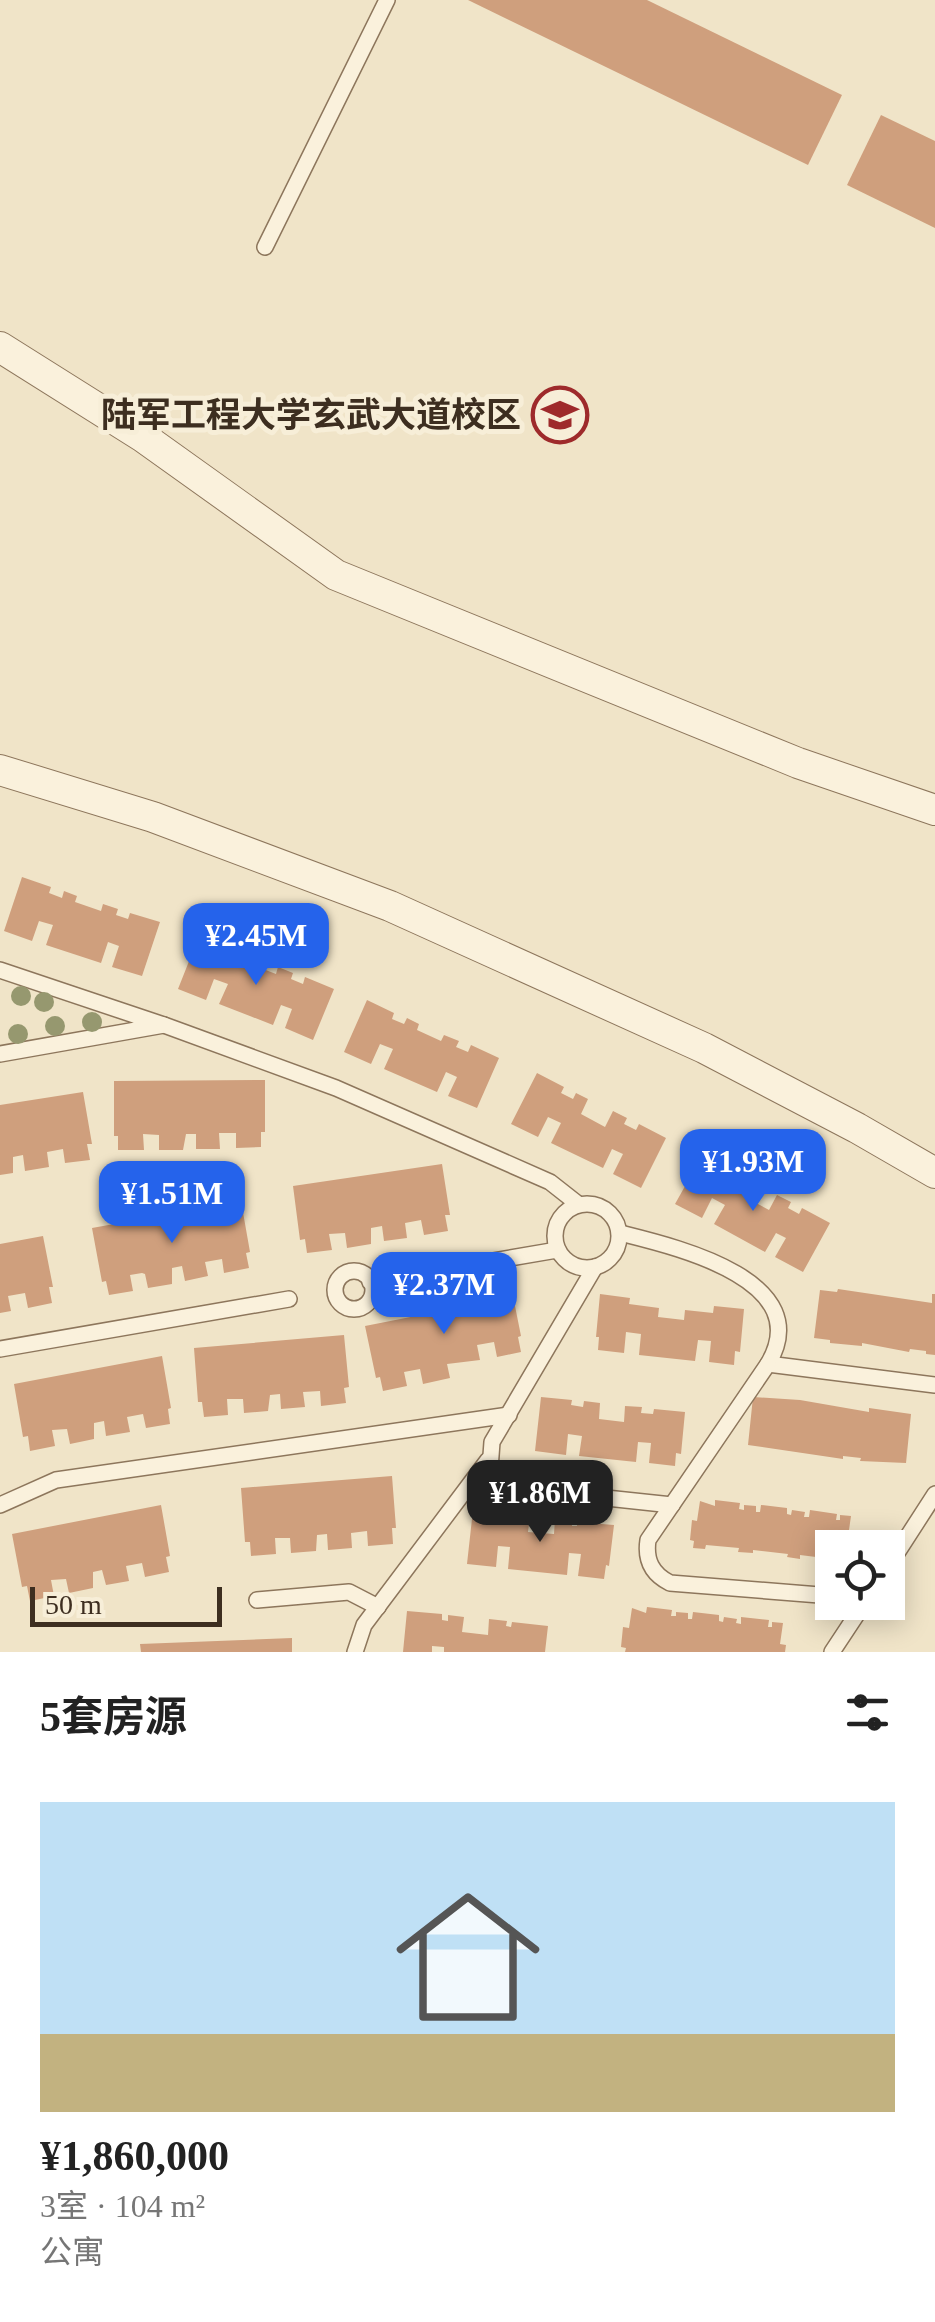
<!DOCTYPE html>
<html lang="zh">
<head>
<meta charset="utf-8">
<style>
	body { margin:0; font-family:"Times New Roman","Noto Sans SC",serif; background:#f2f2f2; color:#222; height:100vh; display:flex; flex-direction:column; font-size:38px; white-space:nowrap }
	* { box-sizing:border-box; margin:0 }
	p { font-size:32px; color:#767676 }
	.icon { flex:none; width:55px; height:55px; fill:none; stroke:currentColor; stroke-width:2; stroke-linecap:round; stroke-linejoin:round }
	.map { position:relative; height:1652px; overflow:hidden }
	.sheet { display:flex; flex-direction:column; background:#fff; flex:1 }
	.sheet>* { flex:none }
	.buttons { position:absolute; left:815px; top:1530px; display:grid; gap:20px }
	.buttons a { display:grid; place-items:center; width:90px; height:90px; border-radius:0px; background:#fff; box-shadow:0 5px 25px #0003; font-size:50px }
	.scale { position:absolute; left:30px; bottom:25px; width:192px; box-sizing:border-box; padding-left:10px; border:5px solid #3d2e20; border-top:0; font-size:28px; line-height:35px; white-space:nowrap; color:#3d2e20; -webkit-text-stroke:8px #f7eed8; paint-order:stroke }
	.price { position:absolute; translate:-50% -85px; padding:0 22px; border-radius:20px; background:#2563eb; color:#fff; font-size:32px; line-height:65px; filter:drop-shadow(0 2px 5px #0008) }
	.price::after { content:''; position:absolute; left:50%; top:60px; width:30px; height:22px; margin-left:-15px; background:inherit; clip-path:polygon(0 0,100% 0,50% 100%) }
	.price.active { background:#222; color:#fff }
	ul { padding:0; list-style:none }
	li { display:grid; align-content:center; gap:20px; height:530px; padding:0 40px }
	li+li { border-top:2px solid #e0e0e0 }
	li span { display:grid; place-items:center; height:310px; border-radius:0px; color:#555 }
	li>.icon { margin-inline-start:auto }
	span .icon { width:180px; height:180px; fill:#fffc; stroke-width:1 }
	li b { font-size:42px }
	h2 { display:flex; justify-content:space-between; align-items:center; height:120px; padding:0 40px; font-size:42px }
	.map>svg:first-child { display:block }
</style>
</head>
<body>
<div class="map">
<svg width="935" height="1652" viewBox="0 0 935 1652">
	<rect width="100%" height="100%" fill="#f0e4c8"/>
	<g fill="#cf9f7d">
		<path d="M468 0H647L842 95 808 165Z"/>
		<path d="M881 115 935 141V228L847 185Z"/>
		<path d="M22 877 51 887 49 893 62 898 64 891 77 896 75 902 101 911 103 904 118 909 116 915 128 919 130 913 160 922 142 976 112 967 119 946 108 942 101 963 46 945 53 925 39 921 32 941 4 931Z"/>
		<path d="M199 936 227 947 225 954 237 958 240 952 253 958 250 964 276 974 278 967 293 973 291 979 303 984 305 977 334 989 313 1040 285 1028 292 1009 281 1005 273 1025 219 1004 228 984 214 979 206 1000 178 989Z"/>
		<path d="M367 1000 394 1013 392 1019 404 1024 407 1018 419 1024 417 1030 441 1041 444 1035 459 1041 456 1047 468 1052 471 1045 499 1058 477 1108 448 1096 457 1077 446 1072 437 1092 384 1069 393 1049 380 1044 371 1064 344 1052Z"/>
		<path d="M537 1073 564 1087 561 1093 573 1099 576 1093 588 1099 581 1114 605 1127 613 1111 627 1118 624 1124 636 1130 639 1124 666 1138 641 1188 613 1174 623 1154 612 1149 603 1168 551 1143 561 1123 548 1117 538 1137 511 1124Z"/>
		<path d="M265 1080V1132H261V1147L236 1148V1133H219L220 1149H196V1134H186L183 1150H159V1135L143 1134 144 1150H118V1136H114V1081Z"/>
		<path d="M83 1092 92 1144H87L90 1160 65 1163 63 1149 47 1152 49 1167 25 1171 23 1155 13 1157V1173L0 1175V1105Z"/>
		<path d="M703 1154 729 1169 726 1174 738 1181 741 1175 753 1182 745 1197 769 1210 777 1195 791 1202 788 1208 799 1214 802 1208 830 1223 803 1272 775 1257 786 1238 776 1233 765 1252 714 1224 725 1205 712 1198 702 1218 675 1204Z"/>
		<path d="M442 1164 450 1215H445L448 1231 424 1235 421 1220 405 1223 407 1238 384 1241 382 1226 371 1228V1244L347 1248 345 1233 329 1234 332 1250 307 1253 305 1239 300 1240 293 1186Z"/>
		<path d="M241 1201 250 1252 246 1253 249 1268 224 1273 222 1259 205 1262 208 1276 185 1281 182 1266 172 1268V1284L148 1288 145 1274 142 1273 130 1275 133 1291 109 1295 106 1281 102 1282 92 1228Z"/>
		<path d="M43 1236 53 1287H49L52 1303 28 1308 25 1293 8 1296 11 1311 0 1313V1244Z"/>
		<path d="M511 1286 521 1336 518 1337 521 1352 497 1357 494 1342 477 1345 480 1360 447 1364 450 1378 423 1384 420 1369 404 1372 407 1386 383 1391 380 1377 376 1378 365 1326 436 1312 434 1301Z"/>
		<path d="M838 1289 932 1303V1294H935V1355L926 1354V1351L910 1349 909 1352 862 1343V1346L830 1343V1340L814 1338 820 1290 837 1292Z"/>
		<path d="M600 1294 630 1298 629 1304 659 1308 658 1317 684 1320 685 1310 713 1313 714 1306 744 1309 740 1352 735 1351 734 1365 709 1362 711 1341 698 1340 695 1361 639 1355 641 1334 626 1332 624 1353 598 1350 599 1337H596Z"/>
		<path d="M344 1335 349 1387 344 1388 346 1403 321 1406 320 1391 303 1392 305 1407 281 1409 280 1394 270 1395 268 1411 244 1413 243 1399H227L228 1415 204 1417 202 1402H198L194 1348Z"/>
		<path d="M162 1356 171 1408 168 1409 170 1424 146 1428 143 1414 127 1417 130 1432 106 1436 104 1421 94 1423V1439L70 1444 67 1429 52 1430 55 1446 30 1451 28 1436 23 1437 14 1384Z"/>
		<path d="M541 1397 572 1400 571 1405 583 1407 584 1401 600 1403 599 1419 624 1422 625 1406 642 1407 641 1413 653 1414 654 1409 685 1412 681 1454 676 1453 675 1466 649 1463 651 1443 638 1442 636 1462 579 1456 582 1436 568 1434 566 1455 535 1451Z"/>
		<path d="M753 1397 800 1400 869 1412V1408L911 1414 906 1463 860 1461 861 1458 843 1456V1459L748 1445Z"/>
		<path d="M392 1476 396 1528H392L393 1544 368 1546 367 1531 351 1533 352 1548 328 1550 327 1534 317 1535 316 1551 291 1553 290 1538H275L276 1554 251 1556 250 1542H245L241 1488Z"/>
		<path d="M715 1500 740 1503 739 1509 744 1510V1505L756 1506V1512H760L761 1505 787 1508V1514L791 1515 792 1510 805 1512 804 1517H809L810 1510 837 1514 836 1520H840V1515L851 1516 848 1537 854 1538 853 1548H832V1559L800 1555V1559L787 1557 788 1554 753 1550V1553L738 1552 739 1548 706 1545 705 1549 693 1548 694 1541 690 1540 692 1520 697 1521 700 1501 715 1506Z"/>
		<path d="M161 1505 170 1556 166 1557 169 1572 145 1577 142 1563 126 1566 129 1581 106 1585 102 1570 93 1572V1588L69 1593 66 1579 51 1580 54 1596 30 1601 27 1586 22 1587 12 1534Z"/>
		<path d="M473 1510 501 1513 500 1519 514 1520V1515L530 1516 528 1532 554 1534 555 1519 572 1521V1526H577V1522L614 1525 609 1566 606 1565 604 1579 578 1576 581 1554 569 1553 567 1575 508 1569 510 1547 498 1546 496 1567 467 1564Z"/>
		<path d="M647 1607 672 1610 671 1616H676V1612L688 1613V1619H692L693 1612 719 1615V1621L723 1622 724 1617 737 1619 736 1623 741 1624V1617L769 1620 768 1627H772V1622L783 1623 780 1644 786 1645 785 1652H625L626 1648 621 1647 623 1627 629 1628 632 1608 646 1613Z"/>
		<path d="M407 1611 442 1614V1620L448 1621V1615L464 1617 462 1632 488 1635 489 1619 507 1621 506 1626 511 1627 512 1622 548 1626 545 1652H444V1647L432 1646V1652H403Z"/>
		<path d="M292 1638V1652H141L140 1644Z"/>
	</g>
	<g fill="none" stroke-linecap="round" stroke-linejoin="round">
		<g stroke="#8d765c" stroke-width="18">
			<g id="lane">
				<path d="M265 247 387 0"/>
				<path d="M0 970 164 1025 0 1054"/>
				<path d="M164 1025 336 1088 550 1182 578 1204"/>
				<circle cx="587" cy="1236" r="32"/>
				<path d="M620 1233C676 1247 818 1280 768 1364L935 1385"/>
				<path d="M595 1267 492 1442 490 1469 503 1487 672 1505"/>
				<circle cx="354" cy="1290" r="19"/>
				<path d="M370 1282 557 1250"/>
				<path d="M0 1349 289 1299"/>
				<path d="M768 1364 648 1540C645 1560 652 1574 670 1583L832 1596"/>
				<path d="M0 1505 56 1480 509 1415"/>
				<path d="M888 1567 935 1494"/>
				<path d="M257 1600 349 1592 378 1607"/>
				<path d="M355 1652 364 1625 488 1460"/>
				<path d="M832 1652 865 1602"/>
			</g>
		</g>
		<g stroke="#8d765c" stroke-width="32">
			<g id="street">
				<path d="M0 347 143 437 336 575 798 763 935 810"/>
				<path d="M0 770 153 817 390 906 704 1048 857 1128 935 1173"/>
			</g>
		</g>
		<use href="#lane" stroke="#faf1dc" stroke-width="15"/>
		<use href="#street" stroke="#faf1dc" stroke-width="30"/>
	</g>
	<g fill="#96986f">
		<circle cx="21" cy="996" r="10"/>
		<circle cx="44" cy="1002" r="10"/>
		<circle cx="92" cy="1022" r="10"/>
		<circle cx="55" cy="1026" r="10"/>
		<circle cx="18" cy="1034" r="10"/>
	</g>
	<defs>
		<g id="university-ring" transform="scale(2.875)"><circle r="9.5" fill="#f7eed8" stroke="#9e2a2b" stroke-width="1.5"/><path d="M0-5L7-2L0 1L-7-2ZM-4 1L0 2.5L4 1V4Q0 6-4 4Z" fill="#9e2a2b"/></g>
	</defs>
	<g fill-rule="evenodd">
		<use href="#university-ring" x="560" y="415"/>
	</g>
	<g text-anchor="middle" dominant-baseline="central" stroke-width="10" stroke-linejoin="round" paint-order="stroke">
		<g font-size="35" font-weight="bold" fill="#3d2e20" stroke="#f7eed8" text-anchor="end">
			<text x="521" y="415">陆军工程大学玄武大道校区</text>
		</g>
	</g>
</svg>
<div class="buttons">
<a><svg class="icon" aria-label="locate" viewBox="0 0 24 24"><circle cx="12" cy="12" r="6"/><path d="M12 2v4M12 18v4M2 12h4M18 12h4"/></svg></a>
</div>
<div class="scale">50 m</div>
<b class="price" style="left:256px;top:988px">¥2.45M</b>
<b class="price" style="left:753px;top:1214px">¥1.93M</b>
<b class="price" style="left:172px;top:1246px">¥1.51M</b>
<b class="price" style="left:444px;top:1337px">¥2.37M</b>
<b class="price active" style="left:540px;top:1545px">¥1.86M</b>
</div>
<section class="sheet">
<h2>5套房源<svg class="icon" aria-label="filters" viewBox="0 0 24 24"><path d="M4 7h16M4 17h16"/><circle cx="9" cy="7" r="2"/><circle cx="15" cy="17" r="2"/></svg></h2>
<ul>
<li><span style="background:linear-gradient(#bfe0f5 75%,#c2b280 0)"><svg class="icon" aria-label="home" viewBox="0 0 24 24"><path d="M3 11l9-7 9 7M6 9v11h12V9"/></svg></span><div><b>¥1,860,000</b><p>3室 · 104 m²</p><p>公寓</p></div></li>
</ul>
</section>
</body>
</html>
